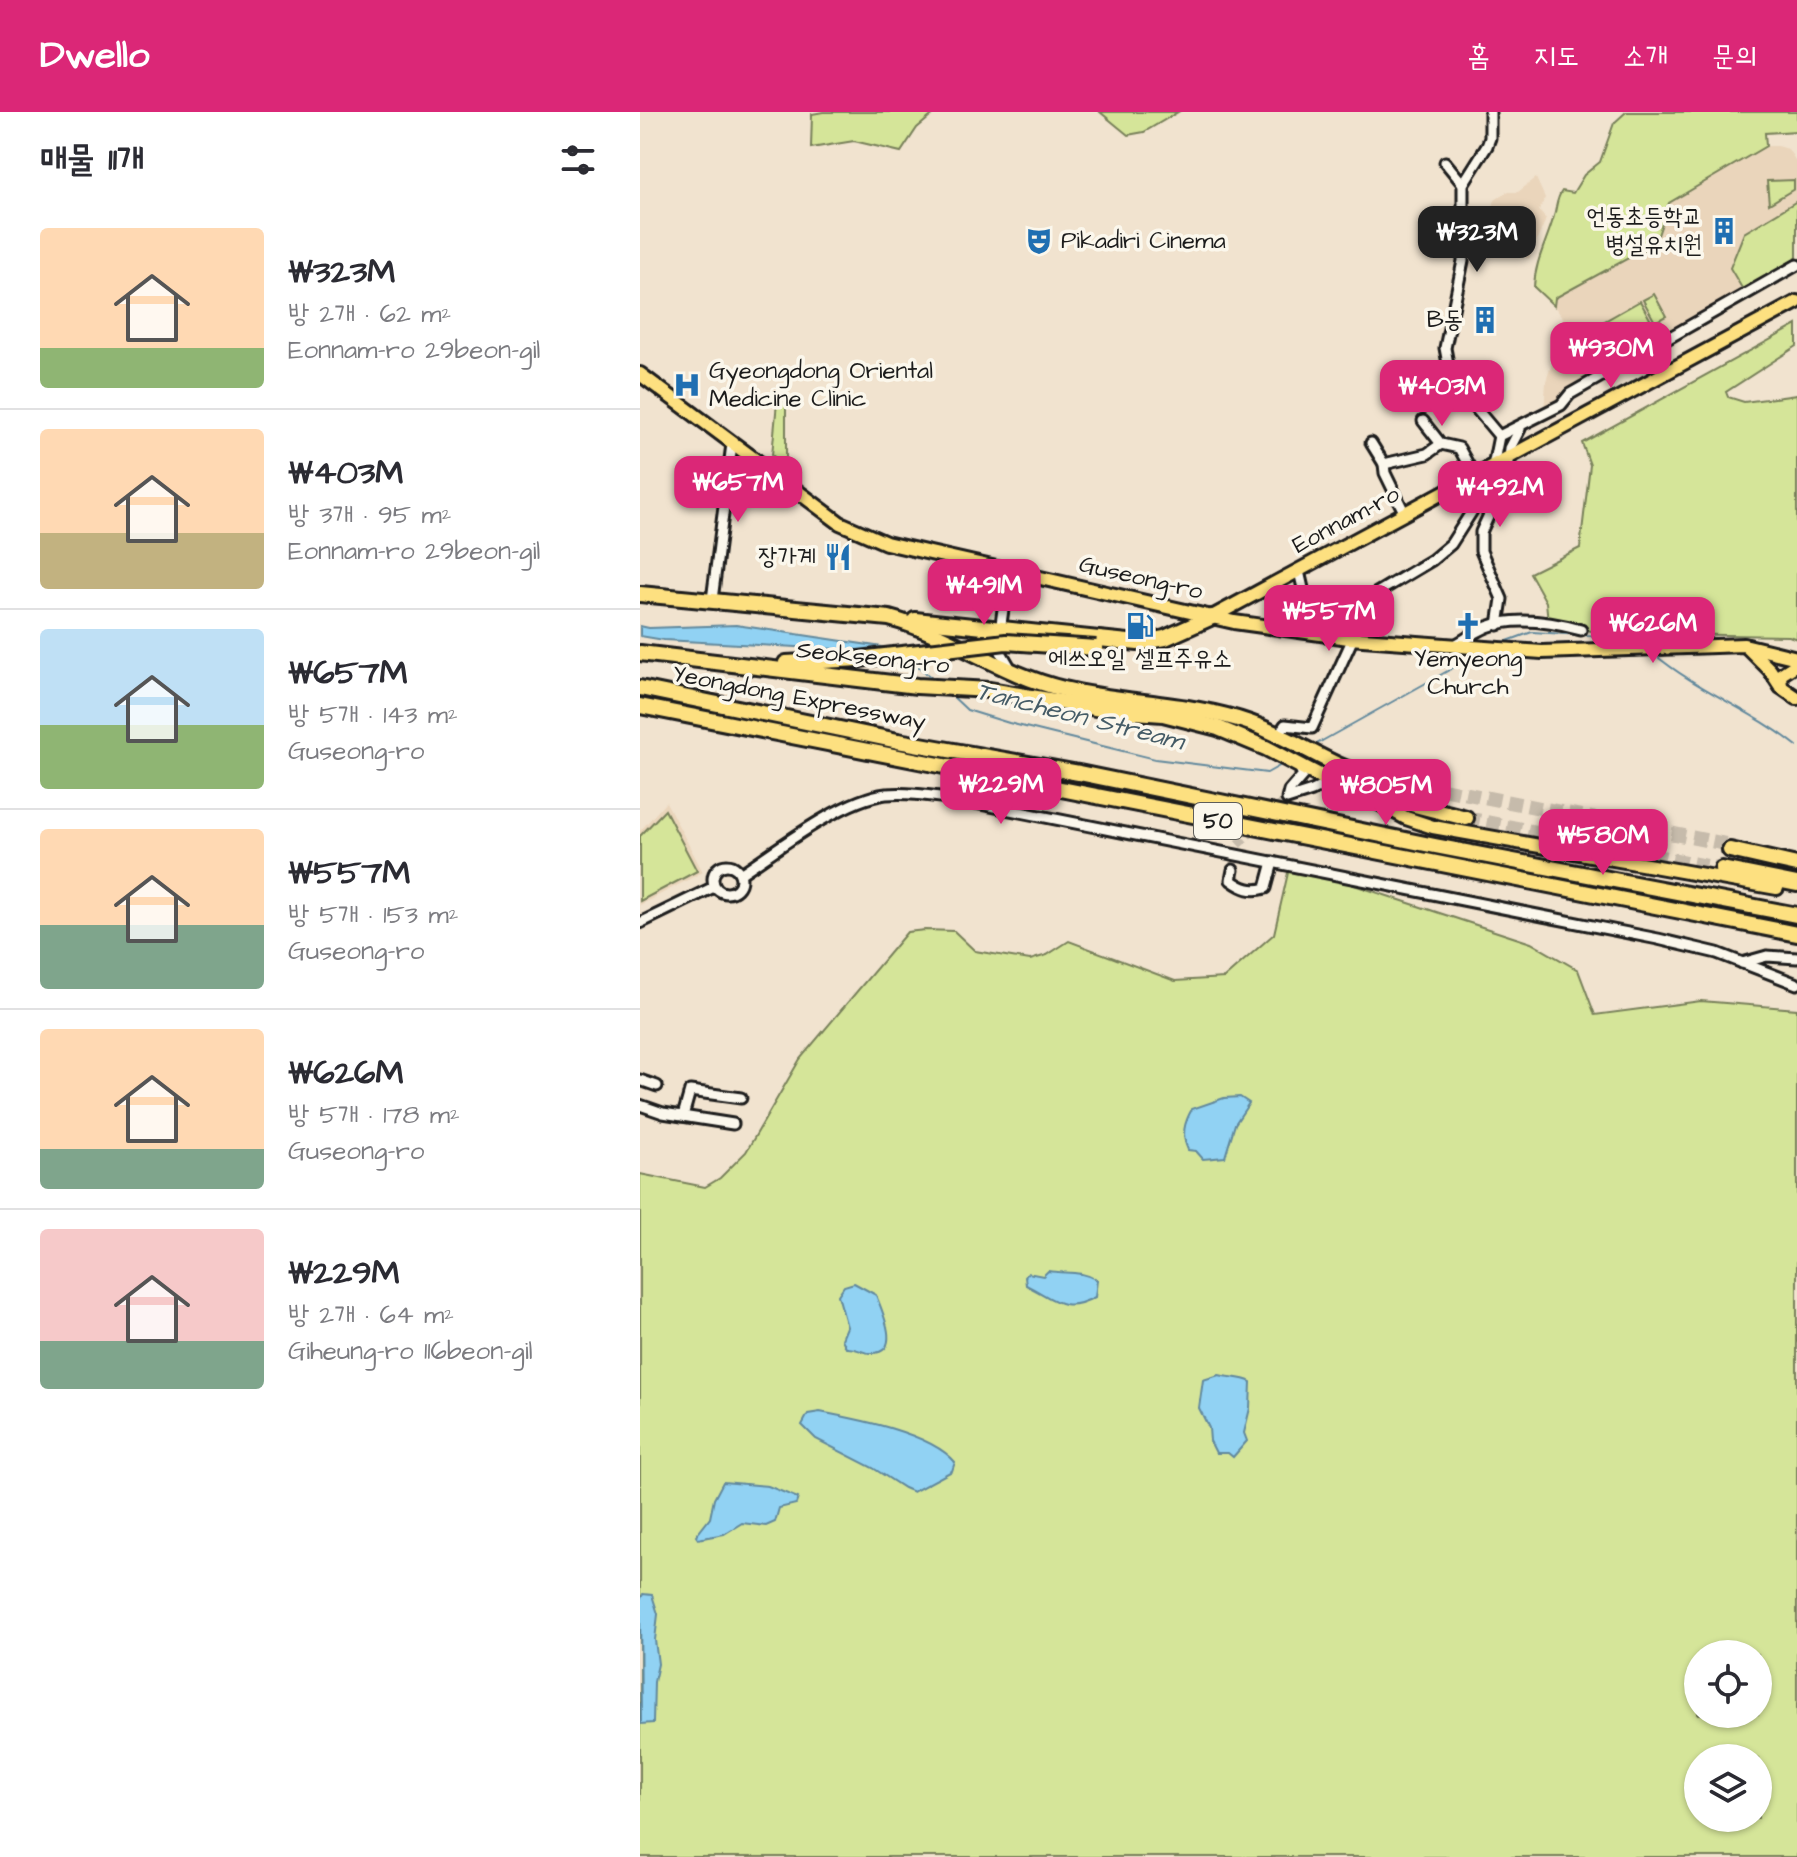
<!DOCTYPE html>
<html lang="ko">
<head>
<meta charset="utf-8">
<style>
	body { margin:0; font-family:"Architects Daughter","Poor Story",sans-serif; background:#f2f2f3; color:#2b2b33; height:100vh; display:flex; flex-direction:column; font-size:30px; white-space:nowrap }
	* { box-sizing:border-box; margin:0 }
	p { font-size:26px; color:#7c7c81 }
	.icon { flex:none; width:44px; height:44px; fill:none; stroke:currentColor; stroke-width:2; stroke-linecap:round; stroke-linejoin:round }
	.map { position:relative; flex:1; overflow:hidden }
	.sheet { display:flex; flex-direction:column; background:#fff; width:640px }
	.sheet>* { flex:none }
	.controls { position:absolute; left:1044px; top:1528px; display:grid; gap:16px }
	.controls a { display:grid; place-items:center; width:88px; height:88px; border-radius:50%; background:#fff; box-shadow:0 2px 6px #0004; font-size:40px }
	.price { position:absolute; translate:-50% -68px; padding:0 18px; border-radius:16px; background:#db2777; color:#fff; font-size:26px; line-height:52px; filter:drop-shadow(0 2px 4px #0008) }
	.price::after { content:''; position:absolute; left:50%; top:48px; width:24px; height:18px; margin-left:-12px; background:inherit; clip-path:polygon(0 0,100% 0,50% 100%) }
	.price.on { background:#222; color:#fff }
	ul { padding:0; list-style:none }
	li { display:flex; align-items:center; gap:24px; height:200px; padding:0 40px }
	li+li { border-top:2px solid #e1e1e2 }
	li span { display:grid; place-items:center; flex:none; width:224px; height:160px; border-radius:8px; color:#555 }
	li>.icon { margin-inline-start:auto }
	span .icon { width:96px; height:96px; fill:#fffc; stroke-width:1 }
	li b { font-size:34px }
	h2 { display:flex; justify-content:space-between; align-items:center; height:96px; padding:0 40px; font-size:34px }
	header { display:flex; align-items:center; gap:48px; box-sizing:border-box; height:112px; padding:0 40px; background:#db2777; color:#fff }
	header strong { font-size:38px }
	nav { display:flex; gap:44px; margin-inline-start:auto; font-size:28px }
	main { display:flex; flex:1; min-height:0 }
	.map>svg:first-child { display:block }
</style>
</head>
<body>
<header>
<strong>Dwello</strong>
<nav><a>홈</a><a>지도</a><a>소개</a><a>문의</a></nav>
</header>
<main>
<section class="sheet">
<h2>매물 11개<svg class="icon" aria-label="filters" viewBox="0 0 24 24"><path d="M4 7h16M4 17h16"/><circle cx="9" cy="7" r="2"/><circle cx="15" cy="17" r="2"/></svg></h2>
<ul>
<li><span style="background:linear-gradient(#ffd9b3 75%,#8fb573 0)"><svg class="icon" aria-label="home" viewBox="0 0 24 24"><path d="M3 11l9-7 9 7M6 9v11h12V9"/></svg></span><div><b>₩323M</b><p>방 2개 · 62 m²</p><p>Eonnam-ro 29beon-gil</p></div></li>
<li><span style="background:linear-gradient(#ffd9b3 65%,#c2b280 0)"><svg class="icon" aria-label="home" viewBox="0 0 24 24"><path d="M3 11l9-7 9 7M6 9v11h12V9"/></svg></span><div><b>₩403M</b><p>방 3개 · 95 m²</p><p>Eonnam-ro 29beon-gil</p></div></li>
<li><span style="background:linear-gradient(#bfe0f5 60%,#8fb573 0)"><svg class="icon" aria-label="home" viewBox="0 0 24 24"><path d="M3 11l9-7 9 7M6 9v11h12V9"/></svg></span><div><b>₩657M</b><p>방 5개 · 143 m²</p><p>Guseong-ro</p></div></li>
<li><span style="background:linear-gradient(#ffd9b3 60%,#7fa58c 0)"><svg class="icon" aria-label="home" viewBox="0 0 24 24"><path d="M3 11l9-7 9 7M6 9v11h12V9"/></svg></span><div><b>₩557M</b><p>방 5개 · 153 m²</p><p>Guseong-ro</p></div></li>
<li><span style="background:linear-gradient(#ffd9b3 75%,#7fa58c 0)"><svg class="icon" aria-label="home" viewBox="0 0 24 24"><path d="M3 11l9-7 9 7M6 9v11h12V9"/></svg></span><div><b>₩626M</b><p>방 5개 · 178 m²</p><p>Guseong-ro</p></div></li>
<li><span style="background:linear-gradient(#f6c9c9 70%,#7fa58c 0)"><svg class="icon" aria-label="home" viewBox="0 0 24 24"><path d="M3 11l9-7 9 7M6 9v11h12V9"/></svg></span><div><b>₩229M</b><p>방 2개 · 64 m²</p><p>Giheung-ro 116beon-gil</p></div></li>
</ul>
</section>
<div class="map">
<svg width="1157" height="1745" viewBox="0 0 1157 1745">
	<rect width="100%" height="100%" fill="#f1e3cf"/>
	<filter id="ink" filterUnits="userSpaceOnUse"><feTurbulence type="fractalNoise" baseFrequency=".0125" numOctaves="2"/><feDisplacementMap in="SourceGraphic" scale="16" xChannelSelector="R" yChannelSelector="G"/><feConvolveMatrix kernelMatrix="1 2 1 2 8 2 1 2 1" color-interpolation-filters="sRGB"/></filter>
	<g filter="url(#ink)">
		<g fill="#ead5bb">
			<path d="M1126 34H1138L1148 37 1157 51V153L904 302 906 269 923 217V206L914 194 915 186 1007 136 1018 123 1029 91Z"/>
			<path d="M896 66 905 86 899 99 906 107 889 147 854 131 837 133 834 104 852 98 855 88 867 80H878Z"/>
			<path d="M26 690 63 760 0 793V719Z"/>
		</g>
		<g fill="#d5e599" stroke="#78805a" stroke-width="2" fill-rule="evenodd">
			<path d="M183 0H296L277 16 261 40 214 29 171 36 172 2Z"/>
			<path d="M460 0H538L504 20 488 23Z"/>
			<path d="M986 0H1157V19L1125 21 1126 34 1029 91 1018 123 1007 136 915 186 914 194 894 175C895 149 907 129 914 104 917 95 916 87 922 79L933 81 944 63 960 50 974 11Z"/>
			<path d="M1154 68V77L1129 92 1127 69Z"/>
			<path d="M1157 89V146L1103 178 1090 156 1104 121Z"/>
			<path d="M1014 182 1026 204 1015 210 1003 188Z"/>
			<path d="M1000 189 1015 216 964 245 949 218Z"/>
			<path d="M1157 213V234L1086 280 1088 285 1104 290 1157 283V527L1149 524 960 521 908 509 906 490 890 461 940 436 950 353 942 331Z"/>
			<path d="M137 290H146V346L140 350 132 343Z"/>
			<path d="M25 698 57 759 0 789V724Z"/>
			<path d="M650 752 891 831 938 858 955 903 1061 889 1157 897V1745H0V1062L65 1075 80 1066 106 1040 160 947 267 820 285 818 314 819 335 839 390 848 407 843 429 829 535 869 584 866 634 822ZM1058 1542H1118V1602H1058ZM1058 1646H1118V1706H1058Z"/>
		</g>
		<g fill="#91d2f3" stroke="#62899d" stroke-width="2">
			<path d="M96 513 262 538 272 548 253 540 24 528 0 524V514L9 516Z"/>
			<path d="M600 985 609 991 595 1012 585 1045 563 1047 556 1039 548 1038C541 1023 544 1011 552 997L584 986Z"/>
			<path d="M408 1159C428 1162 439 1158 457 1168L455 1185C423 1202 414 1187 386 1173L385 1165 388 1161 403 1164Z"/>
			<path d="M214 1171 236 1183C242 1199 263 1242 231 1241 221 1241 216 1235 206 1236L202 1227 207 1215 198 1183 204 1174Z"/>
			<path d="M579 1263C590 1266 602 1265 611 1270L610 1296 604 1321 607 1329 593 1345 588 1341H576L570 1329 569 1316 559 1296 563 1268Z"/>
			<path d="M180 1300C217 1307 291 1321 315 1350L312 1359 273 1380 264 1376 233 1356 176 1327 162 1313 168 1302Z"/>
			<path d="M83 1370 128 1374 158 1386 156 1392 139 1396 135 1410 126 1414 102 1411 84 1422 58 1427 56 1424 70 1406 74 1387Z"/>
			<path d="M3 1482 12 1483 18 1502 15 1528 18 1552 14 1570 13 1611 1 1612 0 1488Z"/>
		</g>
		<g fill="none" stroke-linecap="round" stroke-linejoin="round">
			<g stroke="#62899d" stroke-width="2">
				<path d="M862 531 892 520 994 526 1000 530"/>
				<path d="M1014 542C1058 579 1112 598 1157 634"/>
				<path d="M270 547 295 569"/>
				<path d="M309 581 327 598 369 611 515 647 627 661 643 652"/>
				<path d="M673 634 838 542"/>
			</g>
			<path stroke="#c6bbab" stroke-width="9" stroke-dasharray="9 4.5" stroke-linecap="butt" d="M593 758 595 735 647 687"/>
			<g stroke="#c6bbab" stroke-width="14" stroke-dasharray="14 7" stroke-linecap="butt">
				<path d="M785 682 797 676 1091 733"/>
				<path d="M826 706 1082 757"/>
			</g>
			<g stroke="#1c1c1c" stroke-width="15">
				<g id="minor">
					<path d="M850 0V26L847 34 823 72V149L805 236 809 257 818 275 859 324"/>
					<path d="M805 50 823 72"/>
					<path d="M783 309 801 332"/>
					<path d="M731 331 744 352 787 342 801 332 819 336 835 365"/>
					<path d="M744 352 745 361 765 402"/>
					<path d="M853 354 859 324 921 293 930 282 1157 153"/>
					<path d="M659 459 667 494 666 519"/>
					<path d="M368 460 361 512V540L371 557"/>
					<path d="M72 488 92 332"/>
					<path d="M858 513 862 487 841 439V420L868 362 870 336 880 317"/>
					<path d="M709 526 735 482 792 448 811 432 832 399 843 360"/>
					<path d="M813 534C824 528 835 520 847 515 876 504 912 510 941 518"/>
					<path d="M639 622 645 613 672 616 713 526"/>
					<path d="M660 657 663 663 649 679 647 687 672 679 691 670"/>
					<circle cx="87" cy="767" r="14"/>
					<path d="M593 758 591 768C603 777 612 780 626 776L633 750"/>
					<path d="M100 762C138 737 202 687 246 682 269 680 292 684 315 687L1018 827 1077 841 1157 872"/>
					<path d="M0 811 74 775"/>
					<path d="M1102 851 1127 844 1157 846"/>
					<path d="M0 968 17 974"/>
					<path d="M0 993 23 1001 93 1012"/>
					<path d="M43 1004 50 979 101 986"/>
				</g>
			</g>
			<g stroke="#1c1c1c" stroke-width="18">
				<g id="major">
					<path d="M0 262 200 411 246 431 594 510 709 526 902 540 1104 533 1157 546"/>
					<path d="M572 505 1157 190"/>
					<path d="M1107 535 1130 558 1141 575 1157 586"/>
					<path d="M1141 575 1140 563 1157 552"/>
					<path d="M726 684 766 706 793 715 1137 776"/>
				</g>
			</g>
			<g stroke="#1c1c1c" stroke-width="20">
				<g id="highway">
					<path d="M0 482 249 506C310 522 362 563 424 577 485 592 550 590 610 611 641 622 668 639 698 653 727 666 755 674 785 682"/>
					<path d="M275 508 498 531 525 526 572 505"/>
					<path d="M0 541 277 574 350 578 467 598 523 602 578 616 626 636 691 670 716 678 826 706"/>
					<path d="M146 551 219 547"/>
					<path d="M0 576 258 629 439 661 795 734 1157 803"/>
					<path d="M0 594 1157 822"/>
					<path d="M1090 738 1157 753"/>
					<path d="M1082 757 1157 772"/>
				</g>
			</g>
			<use href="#minor" stroke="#fbf7ec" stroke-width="9"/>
			<use href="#major" stroke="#fde080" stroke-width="12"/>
			<use href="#highway" stroke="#fde080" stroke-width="14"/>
			<g stroke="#1c1c1c" stroke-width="20" stroke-linecap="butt">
				<path id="highway-bridge" d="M219 547 366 530 456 536"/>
			</g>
			<use href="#highway-bridge" stroke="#fde080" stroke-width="14"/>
		</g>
	</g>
	<defs>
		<g id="building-bare" transform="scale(2.16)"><path d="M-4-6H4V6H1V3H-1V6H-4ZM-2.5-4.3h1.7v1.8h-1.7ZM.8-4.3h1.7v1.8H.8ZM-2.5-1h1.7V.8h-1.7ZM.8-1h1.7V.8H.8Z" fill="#1f6fb2" stroke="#fbf7ec" stroke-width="2.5" paint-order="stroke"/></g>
		<g id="theatre-bare" transform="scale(2.16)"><path d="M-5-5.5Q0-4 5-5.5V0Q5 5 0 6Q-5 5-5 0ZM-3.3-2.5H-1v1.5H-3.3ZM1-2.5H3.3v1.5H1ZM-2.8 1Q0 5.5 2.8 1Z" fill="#1f6fb2" stroke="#fbf7ec" stroke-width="2.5" paint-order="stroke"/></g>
		<g id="hospital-bare" transform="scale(2.16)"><path d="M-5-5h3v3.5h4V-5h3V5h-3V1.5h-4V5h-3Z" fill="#1f6fb2" stroke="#fbf7ec" stroke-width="2.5" paint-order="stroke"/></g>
		<g id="restaurant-bare" transform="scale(2.16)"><path d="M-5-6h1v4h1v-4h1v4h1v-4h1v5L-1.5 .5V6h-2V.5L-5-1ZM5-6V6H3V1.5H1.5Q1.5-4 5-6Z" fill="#1f6fb2" stroke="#fbf7ec" stroke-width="2.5" paint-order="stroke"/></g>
		<g id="fuel-bare" transform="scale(2.16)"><path d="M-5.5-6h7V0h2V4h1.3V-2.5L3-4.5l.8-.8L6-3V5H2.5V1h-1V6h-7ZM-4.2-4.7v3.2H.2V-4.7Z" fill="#1f6fb2" stroke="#fbf7ec" stroke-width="2.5" paint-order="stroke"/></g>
		<g id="church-bare" transform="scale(2.16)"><path d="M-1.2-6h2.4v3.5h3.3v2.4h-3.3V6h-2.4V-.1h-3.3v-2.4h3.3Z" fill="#1f6fb2" stroke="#fbf7ec" stroke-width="2.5" paint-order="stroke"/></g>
	</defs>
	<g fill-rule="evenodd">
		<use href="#building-bare" x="1084" y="119"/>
		<use href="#theatre-bare" x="399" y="129"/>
		<use href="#building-bare" x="845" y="208"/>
		<use href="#hospital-bare" x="47" y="273"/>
		<use href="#restaurant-bare" x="198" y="445"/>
		<use href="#fuel-bare" x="500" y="514"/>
		<use href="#church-bare" x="828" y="514"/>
	</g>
	<g text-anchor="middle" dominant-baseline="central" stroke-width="7" stroke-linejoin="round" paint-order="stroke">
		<rect fill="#fbf7ec" stroke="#5f5e5a" stroke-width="2" x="554" y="691" width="48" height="36" rx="6"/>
		<g font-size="22" font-weight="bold" fill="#1c1c1c">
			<text x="578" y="709">50</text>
		</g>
		<g font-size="24" fill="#1c1c1c" stroke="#fbf7ec" text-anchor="end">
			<text x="1062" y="105">언동초등학교<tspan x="1062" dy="28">병설유치원</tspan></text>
			<text x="421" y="129" text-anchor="start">Pikadiri Cinema</text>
			<text x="823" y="208">B동</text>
			<text x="69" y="259" text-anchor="start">Gyeongdong Oriental<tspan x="69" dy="28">Medicine Clinic</tspan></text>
			<text x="176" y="445">장가계</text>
			<text x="500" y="547" text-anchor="middle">에쓰오일 셀프주유소</text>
			<text x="828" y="547" text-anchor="middle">Yemyeong<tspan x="828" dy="28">Church</tspan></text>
		</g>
		<g font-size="24" fill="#1c1c1c" stroke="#fbf7ec">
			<text transform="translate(706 408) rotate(-28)">Eonnam-ro</text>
			<text transform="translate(501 466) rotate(13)">Guseong-ro</text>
			<text transform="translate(233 546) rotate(6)">Seokseong-ro</text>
			<text transform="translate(159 586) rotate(11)">Yeongdong Expressway</text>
		</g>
		<g font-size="26" font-style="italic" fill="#455c67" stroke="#fbf7ec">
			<text transform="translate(440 604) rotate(14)">Tancheon Stream</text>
		</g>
	</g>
</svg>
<div class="controls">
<a><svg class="icon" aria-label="locate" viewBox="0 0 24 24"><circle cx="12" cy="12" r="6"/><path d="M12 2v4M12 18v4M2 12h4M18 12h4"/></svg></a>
<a><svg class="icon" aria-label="layers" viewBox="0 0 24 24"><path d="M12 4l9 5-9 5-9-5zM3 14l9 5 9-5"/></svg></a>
</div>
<b class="price on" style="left:837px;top:162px">₩323M</b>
<b class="price" style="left:971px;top:278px">₩930M</b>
<b class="price" style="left:802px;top:316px">₩403M</b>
<b class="price" style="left:98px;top:412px">₩657M</b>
<b class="price" style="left:860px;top:417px">₩492M</b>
<b class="price" style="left:344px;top:515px">₩491M</b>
<b class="price" style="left:689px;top:541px">₩557M</b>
<b class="price" style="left:1013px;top:553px">₩626M</b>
<b class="price" style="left:361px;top:714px">₩229M</b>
<b class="price" style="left:746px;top:715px">₩805M</b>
<b class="price" style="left:963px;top:765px">₩580M</b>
</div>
</main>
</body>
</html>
